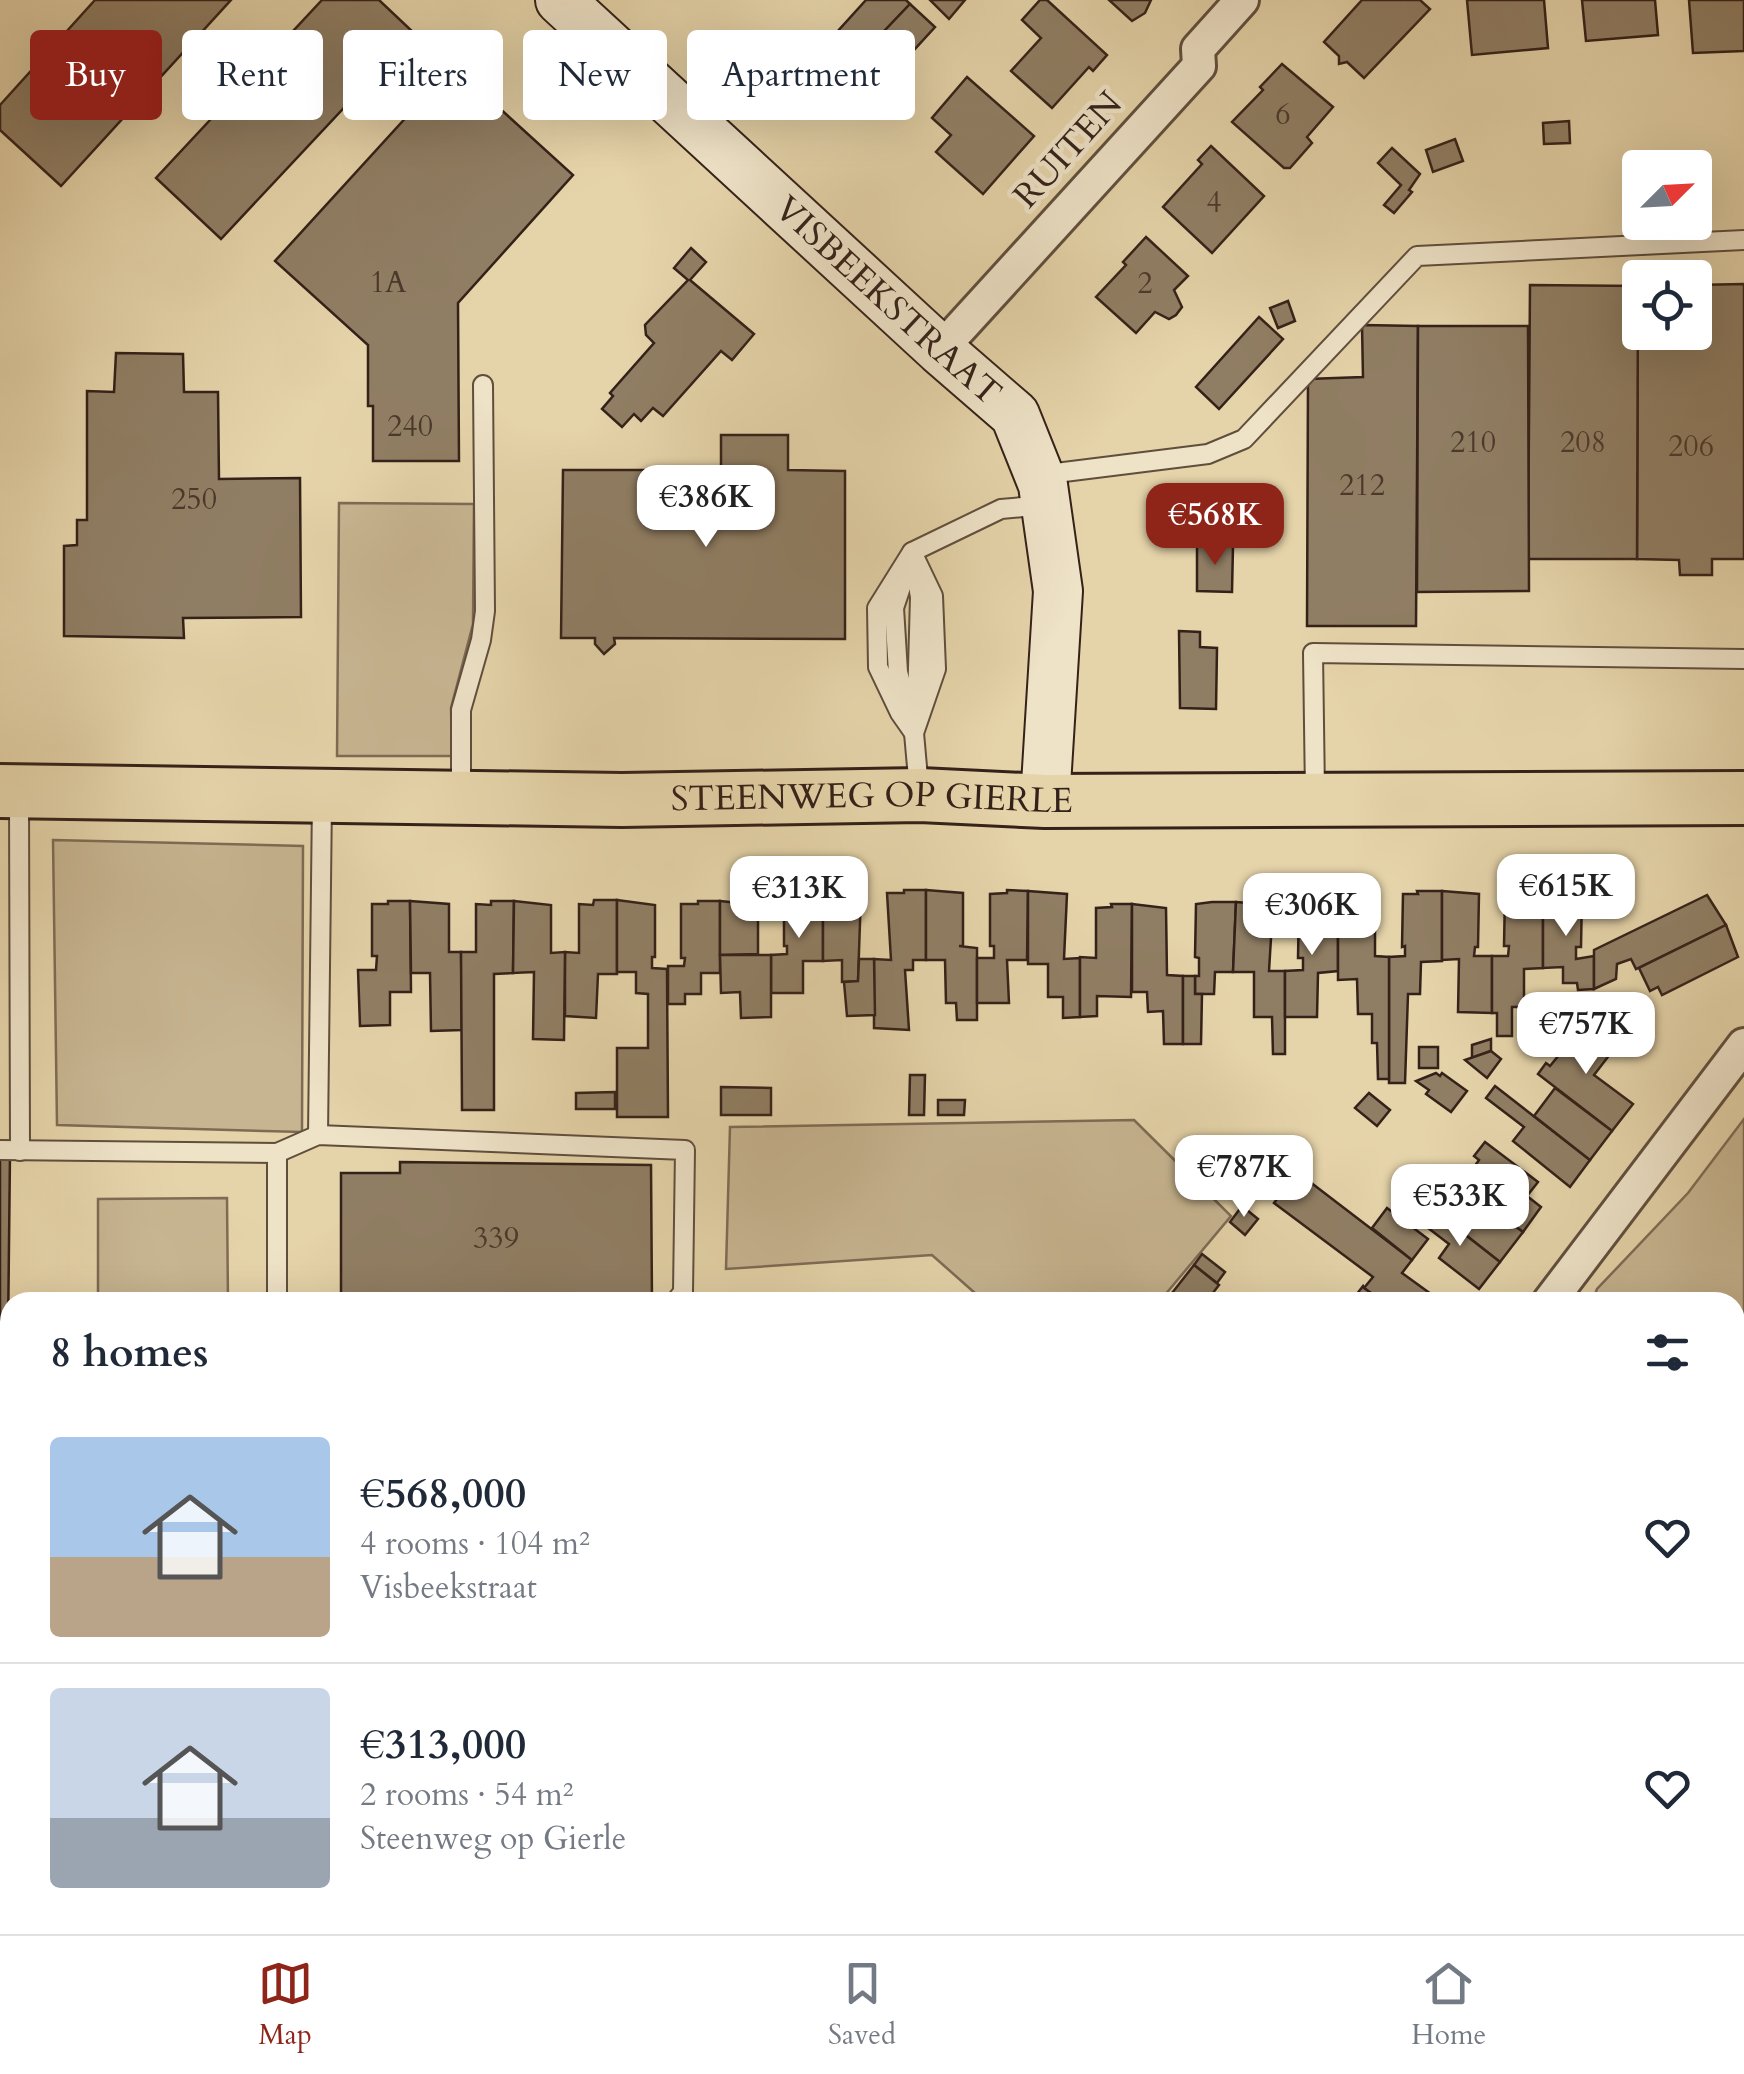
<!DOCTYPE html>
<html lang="en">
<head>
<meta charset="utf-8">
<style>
	body { margin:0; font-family:Cardo,serif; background:#f2f2f3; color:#1f2937; height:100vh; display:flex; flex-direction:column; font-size:38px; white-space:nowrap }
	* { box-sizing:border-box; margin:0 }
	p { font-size:32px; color:#747a83 }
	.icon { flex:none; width:55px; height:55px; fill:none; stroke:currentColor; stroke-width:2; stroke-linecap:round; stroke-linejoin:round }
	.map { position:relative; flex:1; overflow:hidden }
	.drawer { position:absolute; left:0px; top:1292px; width:1745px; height:642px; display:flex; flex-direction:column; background:#fff; border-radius:30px 30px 0 0; box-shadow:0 10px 40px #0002 }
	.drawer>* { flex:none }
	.guide { position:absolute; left:30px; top:30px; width:1000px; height:90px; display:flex; gap:20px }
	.needle { width:65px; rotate:66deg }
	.fabs { position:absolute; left:1622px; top:150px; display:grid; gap:20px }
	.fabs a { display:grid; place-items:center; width:90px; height:90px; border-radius:10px; background:#fff; box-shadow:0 10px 40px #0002; font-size:50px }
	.price { position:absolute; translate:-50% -85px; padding:0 22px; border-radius:20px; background:#fff; color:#222; font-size:32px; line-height:65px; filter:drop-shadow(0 2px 5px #0008) }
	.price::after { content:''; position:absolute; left:50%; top:60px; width:30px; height:22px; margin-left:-15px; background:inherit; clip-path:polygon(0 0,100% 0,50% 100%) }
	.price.on { background:#8f2418; color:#fff }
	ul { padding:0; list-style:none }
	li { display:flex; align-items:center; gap:30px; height:250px; padding:0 50px }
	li+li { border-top:2px solid #e0e1e3 }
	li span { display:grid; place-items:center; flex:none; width:280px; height:200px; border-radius:10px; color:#555 }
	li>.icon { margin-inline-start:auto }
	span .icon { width:120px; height:120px; fill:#fffc; stroke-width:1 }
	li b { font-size:42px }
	h2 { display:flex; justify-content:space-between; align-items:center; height:120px; padding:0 50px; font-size:42px }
	.chip { padding:0 35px; border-radius:10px; background:#fff; box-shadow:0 10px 40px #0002; font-size:35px; line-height:90px }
	.chip.on { background:#8f2418; color:#fff }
	.menu { display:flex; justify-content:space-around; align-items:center; height:140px; border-top:2px solid #e0e1e3; background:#fff; font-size:28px; color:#747a83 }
	.menu a { display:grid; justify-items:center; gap:5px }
	.menu .on { color:#8f2418 }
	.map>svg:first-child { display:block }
</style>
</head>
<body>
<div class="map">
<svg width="1744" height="1934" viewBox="0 0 1744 1934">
	<rect width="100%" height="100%" fill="#e5d3a9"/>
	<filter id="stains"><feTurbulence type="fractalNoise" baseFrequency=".002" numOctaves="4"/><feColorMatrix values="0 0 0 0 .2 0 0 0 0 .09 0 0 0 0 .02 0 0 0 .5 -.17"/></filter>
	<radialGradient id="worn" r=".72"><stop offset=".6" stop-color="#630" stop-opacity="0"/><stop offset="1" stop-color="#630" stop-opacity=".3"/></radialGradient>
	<g fill="#c7b591" stroke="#7e6b55" stroke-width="2.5">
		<path d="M339 503 474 504 473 624 451 708 452 756H337Z"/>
		<path d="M53 840 303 846 302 1132 57 1125Z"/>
		<path d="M1744 1119V1934H1519L1517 1925H1735V1302H1592L1597 1289 1688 1193Z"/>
		<path d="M1134 1120 1231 1216 1159 1302H985L932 1255 726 1269 730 1127Z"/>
		<path d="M227 1198 228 1302H98V1199Z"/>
	</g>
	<g fill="#907e64" stroke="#342119" stroke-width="2.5">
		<path d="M95 0H231L61 186 0 130V105Z"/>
		<path d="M322 0H379L414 33 221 239 156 178Z"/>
		<path d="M866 0H906L910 4 861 56 837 32Z"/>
		<path d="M930 0H965L949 19Z"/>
		<path d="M1040 0H1047L1107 55 1093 71 1089 67 1052 108 1011 71 1041 38 1022 20Z"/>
		<path d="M1109 0H1151L1145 13 1132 21Z"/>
		<path d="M1362 0H1420L1430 9 1364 78 1347 62 1339 64V56L1324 42Z"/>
		<path d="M1467 0H1544L1548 48 1472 55Z"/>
		<path d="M1582 0H1655L1658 35 1586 41Z"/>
		<path d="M1689 0H1744V51L1693 53Z"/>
		<path d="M910 4 935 27 893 73 867 49Z"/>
		<path d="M1282 64 1333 107 1307 137 1312 143 1290 168H1284L1232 122 1263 90 1260 87Z"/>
		<path d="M453 66 573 175 458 303 459 461H373V406H368V345L275 261Z"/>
		<path d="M967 77 1034 136 983 194 936 152 951 135 932 118Z"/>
		<path d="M1569 121 1570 143 1544 144 1543 123Z"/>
		<path d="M1455 139 1463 161 1433 172 1426 150Z"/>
		<path d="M1211 146 1264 196 1212 253 1163 207 1202 164 1198 160Z"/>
		<path d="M1392 148 1420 174 1409 190 1412 192 1394 213 1384 205 1401 185 1378 163Z"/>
		<path d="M1146 237 1188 276 1174 290 1182 307 1176 315 1169 319 1155 312 1136 333 1096 297 1126 265 1123 262Z"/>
		<path d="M691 248 706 262 690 280 754 334 732 360 721 351 663 416 653 408 641 421 634 414 622 427 602 409 613 396 610 393 654 343 646 335 645 325 688 280 674 268Z"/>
		<path d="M1744 284V559H1712V575H1680L1679 560 1637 559 1638 286 1640 332H1695V285Z"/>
		<path d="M1530 285 1638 286 1637 559H1528Z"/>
		<path d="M1288 301 1295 321 1278 328 1270 308Z"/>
		<path d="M1259 317 1283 339 1219 409 1196 387Z"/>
		<path d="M1362 325 1418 326 1416 626H1307L1308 379 1363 377Z"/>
		<path d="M1418 326H1528L1529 591 1417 592Z"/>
		<path d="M116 353 183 354 184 392H218L219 479 300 478 301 617 183 618 184 638 64 636V546L77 545V520H87V391L114 392Z"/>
		<path d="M721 435H788V470L845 471V639L614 638 615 644 604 654 595 644V638H561L563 470H721Z"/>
		<path d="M1197 545 1233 546 1232 592 1197 591Z"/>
		<path d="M1179 631 1200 632V647L1217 648 1216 709 1180 708Z"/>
		<path d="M801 890H823V961H803V993H771V955L787 954V946H784V894H801Z"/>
		<path d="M823 890 861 893 858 981 842 982V960L823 961Z"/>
		<path d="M904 890H926V960H913V970H905L909 1030 874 1028V959L891 960 887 893H904Z"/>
		<path d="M926 890 963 893V946H959L977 948V1020H957L956 1003H946L945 960H926Z"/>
		<path d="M1007 890 1028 891 1027 960H1007L1009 1003H977V958H994V946H990V894L1007 893Z"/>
		<path d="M1028 891 1067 894 1064 959 1080 958V1017L1063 1018V997H1048V964H1028Z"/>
		<path d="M1417 891H1442V961L1421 962 1420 994H1408L1405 1083H1389V957L1405 956V946L1402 947 1403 894H1418Z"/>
		<path d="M1442 891 1479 894 1478 947H1475L1474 956H1492V1013L1458 1012 1459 959 1442 960Z"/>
		<path d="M1522 891H1543V968L1524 969V1007H1512V1036H1497V1013H1492V956H1508L1509 946H1504L1505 894H1521Z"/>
		<path d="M1543 891 1582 894 1581 947H1576V959L1594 956V989L1578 990 1577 983H1563V967L1543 968Z"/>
		<path d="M1707 895 1726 925 1636 969 1631 959 1617 964 1616 979 1594 989V950Z"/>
		<path d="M594 900H617V974H598L596 1018 565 1016V952L579 953V904L593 905Z"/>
		<path d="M617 900 655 905V957H652V968L667 969 668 1117H617V1048H648V994L636 993V972H617Z"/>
		<path d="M388 901H410L411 992H390V1025L360 1026 358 970H376L377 956H372V904H388Z"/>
		<path d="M410 901 449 904V952H461L462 1030 431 1031 430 973H411Z"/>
		<path d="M491 901H514L513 973 494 974V1110H462L461 952H476V904L491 905Z"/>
		<path d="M514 901 551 905V953L565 952 564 1040 533 1039 534 972 513 973Z"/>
		<path d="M698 901H720V973H701V994H685V1004H668V966H684L685 958H681V904H698Z"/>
		<path d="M720 901 758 905V954L720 955Z"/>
		<path d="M1212 902H1236L1233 972H1215L1214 994H1195V976H1199V958L1195 957 1196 904Z"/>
		<path d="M1236 902 1273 905 1269 971H1285V1054H1273L1272 1017H1254V972H1233Z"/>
		<path d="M1315 902H1338V971L1318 973 1317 1017H1285V971L1303 970V958H1298L1299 905H1315Z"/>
		<path d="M1338 902 1375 905V956L1389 957V1079H1378L1377 1043H1372V1014H1358L1357 979 1338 980Z"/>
		<path d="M1111 904H1132L1131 997 1097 996V1016L1080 1017V957L1096 958V908L1112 907Z"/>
		<path d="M1132 904 1166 908 1167 975 1183 976V1044H1164L1163 1011 1148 1012 1147 992H1132Z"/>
		<path d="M1726 925 1738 957 1662 995 1658 987 1650 991 1639 968Z"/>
		<path d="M720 955H771V1017L741 1018 740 992 721 993Z"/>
		<path d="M859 959H874L875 1015 847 1016 844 982 858 981Z"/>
		<path d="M1183 976H1195V994H1202L1201 1044H1183Z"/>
		<path d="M1579 1023 1614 1049 1594 1075 1633 1104 1612 1131 1538 1074 1546 1063 1550 1066 1572 1039 1559 1029Z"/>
		<path d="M1491 1039V1051L1472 1058V1045Z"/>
		<rect x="1419" y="1047" width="19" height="21"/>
		<path d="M1491 1051 1501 1059 1487 1078 1465 1060Z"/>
		<path d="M1436 1073 1440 1076 1442 1073 1467 1091 1451 1112 1426 1094 1429 1090 1416 1081Z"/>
		<path d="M910 1075H925L924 1115H909Z"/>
		<path d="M1495 1086 1590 1160 1570 1187 1513 1141 1524 1127 1486 1098Z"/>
		<path d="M721 1087 771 1088V1115H721Z"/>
		<path d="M1555 1088 1612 1131 1590 1160 1534 1116Z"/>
		<path d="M615 1092V1109H576V1093Z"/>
		<path d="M1369 1093 1390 1110 1377 1126 1355 1108Z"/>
		<path d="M938 1100H965L964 1115H938Z"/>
		<path d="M1485 1142 1538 1182 1527 1196 1541 1207 1523 1232 1460 1187 1479 1160 1474 1156Z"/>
		<path d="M0 1154H10L7 1424 0 1423Z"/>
		<path d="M400 1162 651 1165 652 1302H341V1173H400Z"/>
		<path d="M1297 1172 1412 1260 1402 1273 1442 1302H1383L1364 1288 1373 1277 1274 1203Z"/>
		<path d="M1460 1187 1523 1232 1500 1262 1426 1204 1436 1193 1448 1202Z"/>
		<path d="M1426 1204 1500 1262 1479 1289 1439 1258 1449 1244 1415 1218Z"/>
		<path d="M1242 1206 1258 1219 1245 1235 1230 1222Z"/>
		<path d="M1387 1208 1428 1239 1412 1260 1372 1228Z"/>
		<path d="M1202 1254 1225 1272 1217 1283 1194 1265Z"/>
		<path d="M1194 1265 1219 1285 1206 1302H1165Z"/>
		<path d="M1363 1286 1364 1288 1383 1302H1357L1353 1299Z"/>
		<rect x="0" y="1548" width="10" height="336"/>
		<path d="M556 1925H741L745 1934H561Z"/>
		<path d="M792 1925H860L865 1934H796Z"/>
		<path d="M860 1925H931L936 1934H865Z"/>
		<path d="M931 1925H989L974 1934H936Z"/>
	</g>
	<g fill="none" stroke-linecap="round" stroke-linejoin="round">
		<g stroke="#604e3d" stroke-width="22">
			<g id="lane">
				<path d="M1040 475 1208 454 1244 439 1417 256 1744 240"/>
				<path d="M912 552 877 608 878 667 900 713 914 733"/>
				<path d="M916 574 920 597 917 703"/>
				<path d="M904 578 894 608 898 672 909 714"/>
				<path d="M919 789 914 733 936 669 933 596 912 552 1001 509 1045 505"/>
				<path d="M461 792V710L481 640 485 611 483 385"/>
				<path d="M1315 794 1313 653 1744 659"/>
				<path d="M19 796 20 1151"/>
				<path d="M318 1135 322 800"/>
				<path d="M0 1150 277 1153 318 1135 685 1150 683 1292 675 1302"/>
				<path d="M277 1302V1153"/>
			</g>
		</g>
		<g stroke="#604e3d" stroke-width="38">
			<g id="street">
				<path d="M940 350 1199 66 1198 49 1242 0"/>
				<path d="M1549 1302 1744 1045"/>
				<path d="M0 1486H10"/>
				<path d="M1071 1934 1078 1925"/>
			</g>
		</g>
		<g stroke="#342119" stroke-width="52">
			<g id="secondary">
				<path id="s1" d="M560 0 940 350 1015 415 1043 485 1058 591 1045 801"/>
			</g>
		</g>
		<g stroke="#342119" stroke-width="58">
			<g id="primary">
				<path id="s2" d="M0 791 622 800 920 795 1045 801 1744 798"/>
			</g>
		</g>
		<use href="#lane" stroke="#eee2c7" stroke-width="18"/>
		<use href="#street" stroke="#eee2c7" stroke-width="32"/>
		<use href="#secondary" stroke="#eee2c7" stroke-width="48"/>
		<use href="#primary" stroke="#e5d3a9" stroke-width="52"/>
	</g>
	<g text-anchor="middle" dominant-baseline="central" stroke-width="9" stroke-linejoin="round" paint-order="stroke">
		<g font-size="30" fill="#4b382c">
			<text x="1283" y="114">6</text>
			<text x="1214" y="202">4</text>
			<text x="388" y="282">1A</text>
			<text x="1145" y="283">2</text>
			<text x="410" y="426">240</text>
			<text x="1473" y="442">210</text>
			<text x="1583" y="442">208</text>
			<text x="1691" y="446">206</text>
			<text x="1362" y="485">212</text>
			<text x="194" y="499">250</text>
			<text x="496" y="1238">339</text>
		</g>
		<g font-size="35" fill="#342119" stroke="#eee2c7">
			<text transform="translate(1068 150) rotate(-48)">RUITEN</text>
			<text stroke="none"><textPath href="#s1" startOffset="445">VISBEEKSTRAAT</textPath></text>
			<text stroke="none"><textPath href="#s2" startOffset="872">STEENWEG OP GIERLE</textPath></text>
		</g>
	</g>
	<rect width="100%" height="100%" filter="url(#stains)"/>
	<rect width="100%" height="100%" fill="url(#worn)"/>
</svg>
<div class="fabs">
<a><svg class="needle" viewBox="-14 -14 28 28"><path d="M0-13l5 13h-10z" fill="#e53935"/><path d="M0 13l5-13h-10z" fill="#747a83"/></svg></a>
<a><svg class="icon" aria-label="locate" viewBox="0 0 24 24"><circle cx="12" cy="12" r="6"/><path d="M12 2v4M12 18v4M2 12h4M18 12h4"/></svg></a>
</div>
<b class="price" style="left:706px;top:550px">€386K</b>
<b class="price on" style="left:1215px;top:568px">€568K</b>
<b class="price" style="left:1566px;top:939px">€615K</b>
<b class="price" style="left:799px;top:941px">€313K</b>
<b class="price" style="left:1312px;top:958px">€306K</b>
<b class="price" style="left:1586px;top:1077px">€757K</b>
<b class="price" style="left:1244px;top:1220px">€787K</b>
<b class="price" style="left:1460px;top:1249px">€533K</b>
<div class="guide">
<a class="chip on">Buy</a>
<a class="chip">Rent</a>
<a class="chip">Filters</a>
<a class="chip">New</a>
<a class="chip">Apartment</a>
</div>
<section class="drawer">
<h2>8 homes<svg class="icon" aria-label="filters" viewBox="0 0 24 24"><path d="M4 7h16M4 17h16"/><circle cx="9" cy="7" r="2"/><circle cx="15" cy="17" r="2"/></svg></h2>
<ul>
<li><span style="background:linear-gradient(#a9c7e8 60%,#b9a48a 0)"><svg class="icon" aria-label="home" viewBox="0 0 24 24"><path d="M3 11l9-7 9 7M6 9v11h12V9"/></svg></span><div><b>€568,000</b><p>4 rooms · 104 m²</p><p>Visbeekstraat</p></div><svg class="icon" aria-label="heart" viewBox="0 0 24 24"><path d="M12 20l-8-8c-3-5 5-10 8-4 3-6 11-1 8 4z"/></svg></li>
<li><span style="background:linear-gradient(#c9d6e8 65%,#9aa5b1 0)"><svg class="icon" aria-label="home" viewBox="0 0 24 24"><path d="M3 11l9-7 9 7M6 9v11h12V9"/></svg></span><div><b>€313,000</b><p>2 rooms · 54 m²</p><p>Steenweg op Gierle</p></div><svg class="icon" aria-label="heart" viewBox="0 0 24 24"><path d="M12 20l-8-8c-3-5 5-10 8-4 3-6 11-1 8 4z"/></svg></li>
</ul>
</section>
</div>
<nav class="menu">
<a class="on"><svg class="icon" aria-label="map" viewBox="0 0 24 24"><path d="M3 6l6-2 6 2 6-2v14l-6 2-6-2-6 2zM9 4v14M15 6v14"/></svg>Map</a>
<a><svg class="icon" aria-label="saved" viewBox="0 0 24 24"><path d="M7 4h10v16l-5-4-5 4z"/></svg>Saved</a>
<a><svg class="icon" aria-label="home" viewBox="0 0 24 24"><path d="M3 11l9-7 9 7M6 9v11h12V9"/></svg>Home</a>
</nav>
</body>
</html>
